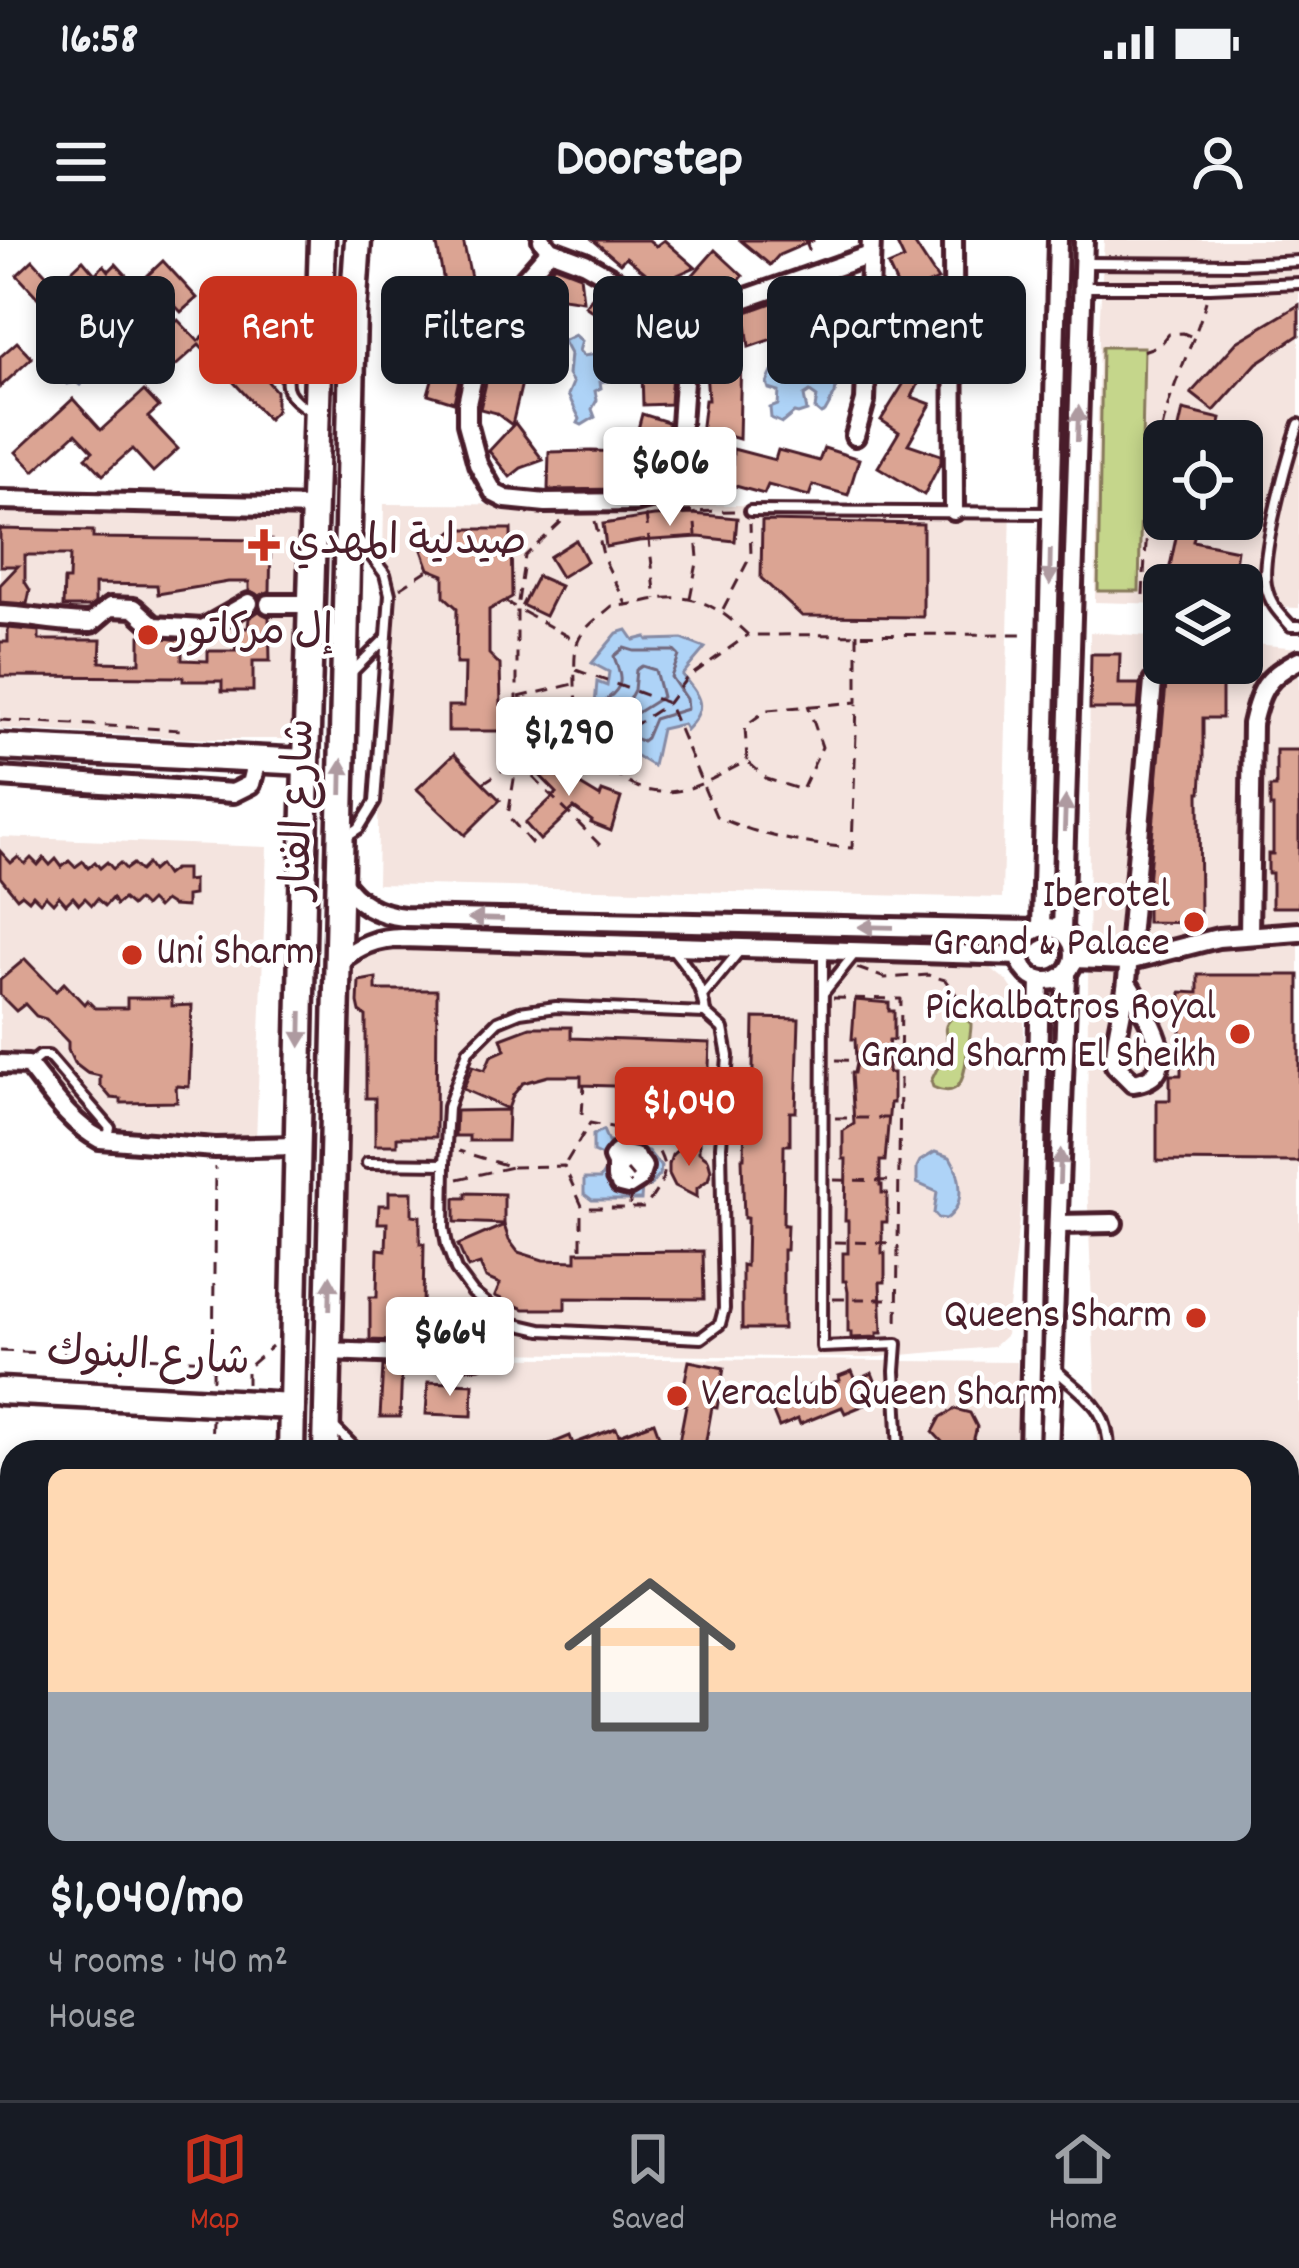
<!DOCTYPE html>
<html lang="en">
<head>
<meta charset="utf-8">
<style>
	body { margin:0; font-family:Dekko,"Playpen Sans Arabic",sans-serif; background:#242831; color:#f1f3f6; height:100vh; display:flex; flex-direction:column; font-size:45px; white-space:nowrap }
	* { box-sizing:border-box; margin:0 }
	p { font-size:39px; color:#9ea1a6 }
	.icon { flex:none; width:66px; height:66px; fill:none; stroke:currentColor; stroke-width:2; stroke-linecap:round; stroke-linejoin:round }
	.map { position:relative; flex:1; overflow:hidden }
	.sheet { position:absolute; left:0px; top:1200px; width:1299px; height:660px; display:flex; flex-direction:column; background:#171b24; border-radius:36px 36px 0 0; box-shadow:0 6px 18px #0003 }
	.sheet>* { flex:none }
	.banner { position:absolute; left:36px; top:36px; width:1227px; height:108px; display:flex; gap:24px }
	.controls { position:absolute; left:1143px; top:180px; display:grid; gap:24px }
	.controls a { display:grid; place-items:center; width:120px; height:120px; border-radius:18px; background:#171b24; box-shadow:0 6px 18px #0003; font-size:60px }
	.price { position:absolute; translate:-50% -102px; padding:0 27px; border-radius:12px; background:#fff; color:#222; font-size:39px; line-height:78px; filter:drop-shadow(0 3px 6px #0008) }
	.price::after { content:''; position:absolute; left:50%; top:72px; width:36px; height:27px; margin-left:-18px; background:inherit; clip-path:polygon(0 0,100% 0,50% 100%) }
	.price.current { background:#c8321e; color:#fff }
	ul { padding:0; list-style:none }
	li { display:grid; align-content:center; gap:24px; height:636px; padding:0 48px }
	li+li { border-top:3px solid #363941 }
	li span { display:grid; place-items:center; height:372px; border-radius:18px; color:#555 }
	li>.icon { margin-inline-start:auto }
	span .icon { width:216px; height:216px; fill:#fffc; stroke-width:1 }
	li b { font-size:51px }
	.tag { padding:0 42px; border-radius:18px; background:#171b24; box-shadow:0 6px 18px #0003; font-size:42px; line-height:108px }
	.tag.current { background:#c8321e; color:#fff }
	.status { display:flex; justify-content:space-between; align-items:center; height:84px; padding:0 60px; background:#171b24; direction:ltr }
	.status svg { height:33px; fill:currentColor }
	header { display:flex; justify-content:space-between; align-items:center; height:156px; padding:0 48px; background:#171b24; font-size:54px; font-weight:700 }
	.menu { display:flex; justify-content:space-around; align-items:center; height:168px; border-top:3px solid #363941; background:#171b24; font-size:33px; color:#9ea1a6 }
	.menu a { display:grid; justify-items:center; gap:6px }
	.menu .current { color:#c8321e }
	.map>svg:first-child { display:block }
</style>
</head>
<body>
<div class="status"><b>16:58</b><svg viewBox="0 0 49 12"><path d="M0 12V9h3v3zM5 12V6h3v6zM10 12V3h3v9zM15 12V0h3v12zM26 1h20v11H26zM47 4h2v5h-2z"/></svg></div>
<header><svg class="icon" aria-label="menu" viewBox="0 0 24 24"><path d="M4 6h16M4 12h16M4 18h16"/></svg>Doorstep<svg class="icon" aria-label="person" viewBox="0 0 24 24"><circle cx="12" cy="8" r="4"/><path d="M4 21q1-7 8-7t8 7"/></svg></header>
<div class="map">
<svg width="1299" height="1860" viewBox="0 0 1299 1860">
	<rect width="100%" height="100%" fill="#fff"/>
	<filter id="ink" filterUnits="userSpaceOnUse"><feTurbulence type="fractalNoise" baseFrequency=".00833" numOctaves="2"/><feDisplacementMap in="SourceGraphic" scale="24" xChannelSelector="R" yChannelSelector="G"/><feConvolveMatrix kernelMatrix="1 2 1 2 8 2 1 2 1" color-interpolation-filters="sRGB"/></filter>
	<g filter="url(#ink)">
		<g fill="#f4e4df" fill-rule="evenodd">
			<path d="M1104 0H1299V368L1242 366V345H1164V364L1095 362 1099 92ZM1164 201H1242V279H1164Z"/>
			<path d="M0 251 298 260 294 495 291 499H207L0 489Z"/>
			<path d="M384 264 1011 266 1002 658 377 644Z"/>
			<path d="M1090 392 1164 397V423H1242V403L1299 408V1483H1287V1212H1098L1087 940Z"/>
			<path d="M0 597 267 607 256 901 95 895 32 824 0 823Z"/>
			<path d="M370 707 984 723 1007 741 1018 757 1024 782 1022 953 1006 1095 993 1107 867 1118 342 1111 347 720Z"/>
			<path d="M337 1116 1017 1122 1020 1212H336Z"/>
			<path d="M359 1848H882V1860H358Z"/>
		</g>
		<g fill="#c5d68b" stroke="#887a5b" stroke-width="3">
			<path d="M1102 107H1144L1139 351H1098Z"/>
			<path d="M954 776H964L971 784C971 795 968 804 967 814 964 837 961 860 933 847L931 841 937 829 951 815C950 799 937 789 954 776Z"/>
		</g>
		<g fill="#aed3f7" stroke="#868ba5" stroke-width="3">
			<path d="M110 85 123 98 116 107 117 117 99 127 92 121 78 134 84 141 80 145 76 142 67 144 55 132 61 126 54 119 72 103 98 102 99 96Z"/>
			<path d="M575 95 582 101 579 111 584 116 596 114V128L606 141 600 142 601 148 595 151 597 160 592 169 595 177 582 185 578 183 580 179 568 155 573 143 568 135 570 114 563 101Z"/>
			<path d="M825 116 834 122 827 135 828 140 836 147 835 154 825 172 821 174 815 169 817 157 810 152 804 156 807 171 798 174 794 173 782 183 771 178 770 168 778 165 779 152 769 149 767 143 772 132 793 120 803 136 815 131Z"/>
			<path d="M627 390 634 400 646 397 648 400 682 399 705 408 682 435C700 457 709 467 686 490L683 484 661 489 653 526 620 506 624 499 618 496 604 498 594 477 597 442 607 446 609 432 592 423 617 393Z"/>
			<path d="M603 890 608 902H616V898H630L632 907 648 911 661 927 660 934 650 946 642 947 641 960H592L584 954V939H600L606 929 604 917 593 912V895Z"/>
			<path d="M935 912 950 917C962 936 966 965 946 979L938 978 934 973 937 952 917 943V927L920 921Z"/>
		</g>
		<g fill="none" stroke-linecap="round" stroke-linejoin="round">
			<g stroke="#72677d" stroke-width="3">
				<path d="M624 408 634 411H674L679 416 671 437 686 459 687 469 654 479 646 498 642 501 636 499 628 488 611 483 606 474 607 459C627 444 620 436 614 416Z"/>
				<path d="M642 426 655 430 662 457 635 474 628 470 626 465 634 450 636 430Z"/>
			</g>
		</g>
		<g fill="#dba493" stroke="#4a1f2b" stroke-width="3">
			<path d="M436 0H463L476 61 454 162 428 154 443 100 429 86V65L446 53Z"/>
			<path d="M593 0H649L656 6 664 0 695 27 671 38 663 47 626 17 620 23Z"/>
			<path d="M740 0H814L779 15 770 25Z"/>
			<path d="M895 0H912L938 40 902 56 888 26 904 19Z"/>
			<path d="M715 10 743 36 736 44 727 46 713 58 690 38Z"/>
			<path d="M33 20 56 45 83 20 95 34 104 25 109 31 116 24 127 36 84 75 88 79 71 94 17 35Z"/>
			<path d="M163 21 197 58 181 72 147 36Z"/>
			<path d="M554 25 580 35 583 61 543 55 544 42Z"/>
			<path d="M847 36 856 48V70L749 107 746 83 741 74Z"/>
			<path d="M258 45 276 64V95L263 107V136L276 151V171L268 179 199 105 162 138 140 115 178 80 198 101Z"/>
			<path d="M601 47 629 63 613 86 585 66Z"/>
			<path d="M902 56 931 60 924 114 932 116 912 157 931 164 908 204 941 215V222L924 255 878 227 899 192 881 180 904 143 884 134 902 96 892 94 895 61 905 62Z"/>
			<path d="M518 60 541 62 512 185 496 173 480 169 503 68Z"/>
			<path d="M1299 65V95L1257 123 1214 171 1191 153 1237 102Z"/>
			<path d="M653 76 665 83 674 95V100L651 124 624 86Z"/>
			<path d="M17 102 32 118 0 147V117Z"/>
			<path d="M729 111 741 112 739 199 718 193 701 194 705 160H708L705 115H721Z"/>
			<path d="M672 130 670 164 643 165 642 133Z"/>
			<path d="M144 151 159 167 148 177 178 209 153 232 132 209 103 235 86 217 93 211 76 193 34 231 16 212 73 159 101 190Z"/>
			<path d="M1183 170 1221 179 1216 201H1176Z"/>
			<path d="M642 174 668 182 665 215 633 208Z"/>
			<path d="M515 183 543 220 521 228 510 237 489 211Z"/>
			<path d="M824 208 859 219 848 255 813 245 809 256 768 245 764 254 732 245 733 209 775 220 778 210 819 221Z"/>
			<path d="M591 211 627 212V226L623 230 624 249 548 250 549 212Z"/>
			<path d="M693 274 737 278 735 301 699 297 639 301 606 307 603 284 654 276Z"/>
			<path d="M1180 279H1198L1193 301 1237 310 1232 345 1180 342V345H1166Z"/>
			<path d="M762 281 923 284V377L802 376 761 338Z"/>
			<path d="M0 289 93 291V298L271 300 270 351 259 356 249 350V342H228L158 354 157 345 95 344V363L90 367H63L64 340H69L70 315H25V342L30 350 27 364 0 362V345L18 326H0Z"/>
			<path d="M456 289H511L512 357 489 370V414L500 425 501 465H545V501H523V491H448V466H464L465 424H456L457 368 444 356V335L429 329 422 310Z"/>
			<path d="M576 300 587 321 561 337 549 317Z"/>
			<path d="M537 336 560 346 545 376 522 365Z"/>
			<path d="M259 371 269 377 270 421H253V451H222V441H183V437L0 436V402H8V388L39 391V400H101L100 422 140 423V396H147L182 400V420L208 421V411H236V388H248L249 378Z"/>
			<path d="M1091 414H1120L1119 444H1140L1138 469H1090Z"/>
			<path d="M1170 423H1222V478H1203V520L1201 552H1199L1200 683 1147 682V654L1166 444 1170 445Z"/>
			<path d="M542 508 572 540 600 557 602 551 621 558 611 591 591 583 592 581 574 568 540 600 525 583 557 553 527 522Z"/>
			<path d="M1276 510H1299V667H1272V633H1268V614H1273V567H1270V547H1276Z"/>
			<path d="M454 514 500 560 465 595 417 549Z"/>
			<path d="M0 611 11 623 18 617 25 624 31 618 38 625 44 618 50 625 56 619 62 627 69 621 75 627 83 621 88 628 95 622 100 628 107 622 113 629 120 623 126 629 133 624 140 631 147 624 152 631 159 625 166 635 174 629H186V641L193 640V655L186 656V667L172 666 164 661 157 668 150 661 144 667 137 660 131 666 123 659 116 665 112 658 105 666 97 659 92 665 85 658 79 664 73 657 66 664 59 656 53 663 46 656 40 662 33 655 29 660 22 654 17 658 0 637Z"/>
			<path d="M25 719 56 751 64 743 84 764 87 760 95 768H127V758H172V766L192 765 189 847 176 846 177 862 121 863V859L111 858 100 845V836L87 833 74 823 68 810V802L46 779 36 776 25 764 16 771 0 755V740Z"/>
			<path d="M1198 735H1299V922L1157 921V860H1170V835H1181V752L1198 753Z"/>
			<path d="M376 738V750H437L436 897H397V905H375V858H366V776L360 772 358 763 359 741Z"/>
			<path d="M855 760 889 763V771H894V800H889L888 807V833H893V863H890L885 921H880V945H882V953H887V982H882V1013H885V1042H880L882 1093H877V1097L851 1098V1092H848V1052L846 1041H843V1013H848V981H845L846 919H843V891L854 884 851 833H854L856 823 855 799H852Z"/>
			<path d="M754 778 799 779 796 872H790V905H784L783 985H787L786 1010H783V1089H742V1025L746 1026 747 978H744L742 918H744L745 877H752Z"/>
			<path d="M530 787H571V798L710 803 708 849 581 845V836H548L523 843 513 855 508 869 463 849 473 826 485 830 491 816 505 810 501 798Z"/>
			<path d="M508 870 507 901H469V896H455L456 871Z"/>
			<path d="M699 903V912L708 919 711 930 708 940 697 948V957L675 946 669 934V924L672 915 681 907Z"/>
			<path d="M389 952H412V975L420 976V1004H424L423 1070H435V1075L461 1076V1088H465V1104L370 1100V1057H377L378 1009 386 1010 387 983H378L379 965H389Z"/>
			<path d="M466 953 504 954V984L455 982V958H466Z"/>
			<path d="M504 985 509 1000 518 1012 543 1020 576 1021V1012L703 1011 704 1059 565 1058V1069H524L495 1056 500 1044 486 1038 480 1024 468 1028 458 1005Z"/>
			<path d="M689 1121 724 1128 717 1168 712 1167 705 1206 699 1204 698 1212H677L686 1165 680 1164Z"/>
			<path d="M383 1126 402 1127 400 1177H380Z"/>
			<path d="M852 1131 856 1140 872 1133 882 1158 845 1173 842 1167 800 1184 798 1179 779 1187 769 1163 811 1145 813 1151 840 1140 839 1136Z"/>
			<path d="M428 1142 473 1144 472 1176 426 1174Z"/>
			<path d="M955 1169 970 1173 977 1187 973 1202 960 1209 945 1205 933 1192 941 1177Z"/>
			<path d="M654 1182 665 1212H531L570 1196 573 1204 616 1188 619 1195Z"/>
		</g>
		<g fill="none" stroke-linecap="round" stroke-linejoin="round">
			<g stroke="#4a1f2b" stroke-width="16">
				<g id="lane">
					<path d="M1085 23 1241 24 1299 21"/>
					<path d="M1084 47H1210L1299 43"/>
					<path d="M309 170C290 158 281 149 290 125L311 113"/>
					<path d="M1299 184C1288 215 1260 316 1266 345 1269 363 1279 373 1291 386H1299"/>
					<path d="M750 271 1050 273"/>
					<path d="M353 431 385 399"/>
					<path d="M347 596 359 588 375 562 390 354 385 334 353 292"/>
					<path d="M671 707C688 728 703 745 705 773"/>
					<path d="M823 710 822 1107 897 1104 895 1131 899 1212"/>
					<path d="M824 752 856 712"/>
					<path d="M704 754 741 709"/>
					<path d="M29 825 40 816H48L110 888 107 900"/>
					<path d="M367 923 445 924 448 867 468 811 498 781 520 772 556 767 705 773 723 789 728 816 721 906 724 1069 720 1084 701 1098 541 1090 511 1083 473 1053 456 1030 447 1005 444 988 445 924"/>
					<path d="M1054 1128C1085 1157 1109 1166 1109 1212"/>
					<path d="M335 1188 359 1212"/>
					<path d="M231 1860V1848"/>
				</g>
			</g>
			<g stroke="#4a1f2b" stroke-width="26">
				<g id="street">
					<path d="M542 0 550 10 585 23 688 82"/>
					<path d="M953 0 954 271"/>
					<path d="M550 10 520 44 489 62 467 164V183L478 224 494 253 506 259 546 263 635 262 650 258 672 232 679 214 688 82"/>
					<path d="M688 82 738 61 870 15"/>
					<path d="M855 196 865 161 871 0"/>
					<path d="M0 260 314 267"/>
					<path d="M269 364H310"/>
					<path d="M0 375C32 376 59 383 91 383L110 367 134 368 154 386 203 389 249 363"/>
					<path d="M0 537 233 553 251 544 257 520"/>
					<path d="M341 640C357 663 376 674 404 677L1035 690"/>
					<circle cx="1047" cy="714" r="27"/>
					<path d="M1041 688 1058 0"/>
					<path d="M1062 691 1084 0"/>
					<path d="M1249 695 1252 484C1260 449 1266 437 1299 420"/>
					<path d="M1074 719 1128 721 1218 698 1299 692"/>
					<path d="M338 722C358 706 376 698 402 698L1020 716"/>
					<path d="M1129 746C1143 770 1190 836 1133 843L1115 825C1114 790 1129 757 1128 721L1153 442"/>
					<path d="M0 824 28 825C49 851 70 884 100 899L215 908 297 906"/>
					<path d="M617 913 635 917 636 921 616 938V924L613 918Z"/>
					<path d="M637 924H641L643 927 639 939 628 946 620 944V939L633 933Z"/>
					<path d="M1058 984 1113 983"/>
					<path d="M329 1111 477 1117"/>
					<path d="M1029 1212 1040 741"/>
					<path d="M1049 1212 1067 734"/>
					<path d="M1287 1493H1299"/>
					<path d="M884 1848V1860"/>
				</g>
			</g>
			<g stroke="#4a1f2b" stroke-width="33">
				<g id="secondary">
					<path d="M0 507 306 522"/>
					<path d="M0 1151 292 1166"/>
					<path d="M291 1212 306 522 322 0"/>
					<path d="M326 1212 353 73 358 0"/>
					<path d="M275 1848V1860"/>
					<path d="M308 1860V1848"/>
				</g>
			</g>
			<g stroke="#4a1f2b" stroke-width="3" stroke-dasharray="12 9" stroke-linecap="butt">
				<path d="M805 0 811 15"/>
				<path d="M1143 111 1160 105 1169 94 1183 93 1193 97"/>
				<path d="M659 272 740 271"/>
				<path d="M646 275 656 359"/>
				<path d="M595 281 604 319 627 366"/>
				<path d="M400 348 429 329"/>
				<path d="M1143 355C1146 295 1150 236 1165 177 1175 137 1195 101 1206 61"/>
				<path d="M690 358 698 318 694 272"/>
				<path d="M504 361 576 401"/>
				<path d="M723 369 751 315 750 283"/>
				<path d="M857 393V462L767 470 745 486 747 521C723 533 697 550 669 552 611 556 579 494 575 445 575 431 573 411 579 399 586 385 601 376 612 366 626 366 638 363 651 360 695 352 718 366 748 395L1029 394"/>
				<path d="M576 430 668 463 716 576C761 597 804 604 852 608L857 464"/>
				<path d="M519 457 574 444"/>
				<path d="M0 480 182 490"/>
				<path d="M596 511 668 463 686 439 748 395"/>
				<path d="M749 523 767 539 802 550 822 507 808 465"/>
				<path d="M483 543 517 521 600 605"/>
				<path d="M532 604 508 576 517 521V368L525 316 562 281"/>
				<path d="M857 728 885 738 928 735 945 740 962 762 963 772"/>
				<path d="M833 758 901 759 897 1090"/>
				<path d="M836 820 898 821"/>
				<path d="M582 874 584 845"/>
				<path d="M835 878H898"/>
				<path d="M512 927 564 926 583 968H645C669 932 671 932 649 894L590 883 564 926"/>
				<path d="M458 939 512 927 459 911"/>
				<path d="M834 940 897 941"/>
				<path d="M581 975V1012"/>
				<path d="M834 1002 896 1003"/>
				<path d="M833 1059H896"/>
				<path d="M0 1111 211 1120"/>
				<path d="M213 1140 215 927"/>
				<path d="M247 1144V1128L272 1106"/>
				<path d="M211 1212 212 1179"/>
				<path d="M192 1860V1848"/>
			</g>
			<use href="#lane" stroke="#fff" stroke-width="8"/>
			<use href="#street" stroke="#fff" stroke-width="16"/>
			<use href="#secondary" stroke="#fff" stroke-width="24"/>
			<g stroke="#4a1f2b" stroke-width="3" stroke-dasharray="12 9" stroke-linecap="butt">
				<path d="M627 930 633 937"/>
				<path d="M630 965V942"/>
			</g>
		</g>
		<defs><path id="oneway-solid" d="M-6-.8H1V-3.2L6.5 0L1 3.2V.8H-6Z" transform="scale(3)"/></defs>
		<g fill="#ae9aa0">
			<use href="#oneway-solid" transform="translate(1078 184) rotate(-88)"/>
			<use href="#oneway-solid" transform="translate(1050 327) rotate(91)"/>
			<use href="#oneway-solid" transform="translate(342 537) rotate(-89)"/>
			<use href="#oneway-solid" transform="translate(1065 574) rotate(-88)"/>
			<use href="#oneway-solid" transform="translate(486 679) rotate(-179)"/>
			<use href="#oneway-solid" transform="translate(876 687) rotate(-179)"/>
			<use href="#oneway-solid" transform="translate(301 789) rotate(91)"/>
			<use href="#oneway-solid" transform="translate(1060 927) rotate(-88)"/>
			<use href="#oneway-solid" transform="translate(330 1053) rotate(-89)"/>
		</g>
	</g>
	<g fill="#c8321e" stroke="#fff" stroke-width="4.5">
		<path d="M258 287h12v12h12v12h-12v12h-12v-12h-12v-12h12z"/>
		<circle cx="148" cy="395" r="12"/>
		<circle cx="1194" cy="682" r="12"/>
		<circle cx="132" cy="715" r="12"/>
		<circle cx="1240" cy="794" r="12"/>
		<circle cx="1196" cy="1078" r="12"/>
		<circle cx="677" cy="1156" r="12"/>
	</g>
	<g text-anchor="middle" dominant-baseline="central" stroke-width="9" stroke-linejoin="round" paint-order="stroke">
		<g font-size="42" fill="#4a1f2b" stroke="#fff" text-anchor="start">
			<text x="288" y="305">صيدلية المهدي</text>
			<text x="172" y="395">إل مركاتور</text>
			<text x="1170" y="658" text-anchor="end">Iberotel<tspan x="1170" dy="48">Grand &amp; Palace</tspan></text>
			<text x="156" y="715">Uni Sharm</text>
			<text x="1216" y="770" text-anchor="end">Pickalbatros Royal<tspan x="1216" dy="48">Grand Sharm El Sheikh</tspan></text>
			<text x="1172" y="1078" text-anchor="end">Queens Sharm</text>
			<text x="701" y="1156">Veraclub Queen Sharm</text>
		</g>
		<g font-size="42" fill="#4a1f2b" stroke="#fff">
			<text transform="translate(302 569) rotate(-89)">شارع الفنار</text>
			<text transform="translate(148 1120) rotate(3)">شارع البنوك</text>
		</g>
	</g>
</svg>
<div class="controls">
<a><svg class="icon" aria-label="locate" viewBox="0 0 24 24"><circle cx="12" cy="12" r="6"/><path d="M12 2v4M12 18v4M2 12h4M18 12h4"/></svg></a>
<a><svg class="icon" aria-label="layers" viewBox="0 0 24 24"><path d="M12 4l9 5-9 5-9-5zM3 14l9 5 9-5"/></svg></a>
</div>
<b class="price" style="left:670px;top:289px">$606</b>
<b class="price" style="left:569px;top:559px">$1,290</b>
<b class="price current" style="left:689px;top:929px">$1,040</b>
<b class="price" style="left:450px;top:1159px">$664</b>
<div class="banner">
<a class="tag">Buy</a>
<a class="tag current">Rent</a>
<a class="tag">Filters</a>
<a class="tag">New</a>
<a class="tag">Apartment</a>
</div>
<section class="sheet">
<ul>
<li><span style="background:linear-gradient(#ffd9b3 60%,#9aa5b1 0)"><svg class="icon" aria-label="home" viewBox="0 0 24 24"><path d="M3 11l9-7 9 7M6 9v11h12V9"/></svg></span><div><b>$1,040/mo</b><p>4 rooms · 140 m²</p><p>House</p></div></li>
</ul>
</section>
</div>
<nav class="menu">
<a class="current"><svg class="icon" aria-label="map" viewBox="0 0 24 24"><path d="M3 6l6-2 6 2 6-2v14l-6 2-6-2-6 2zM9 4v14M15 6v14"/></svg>Map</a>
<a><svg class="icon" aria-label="saved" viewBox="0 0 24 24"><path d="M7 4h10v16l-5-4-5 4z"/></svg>Saved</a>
<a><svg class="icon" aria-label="home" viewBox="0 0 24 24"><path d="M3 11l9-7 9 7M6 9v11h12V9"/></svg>Home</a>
</nav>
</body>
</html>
